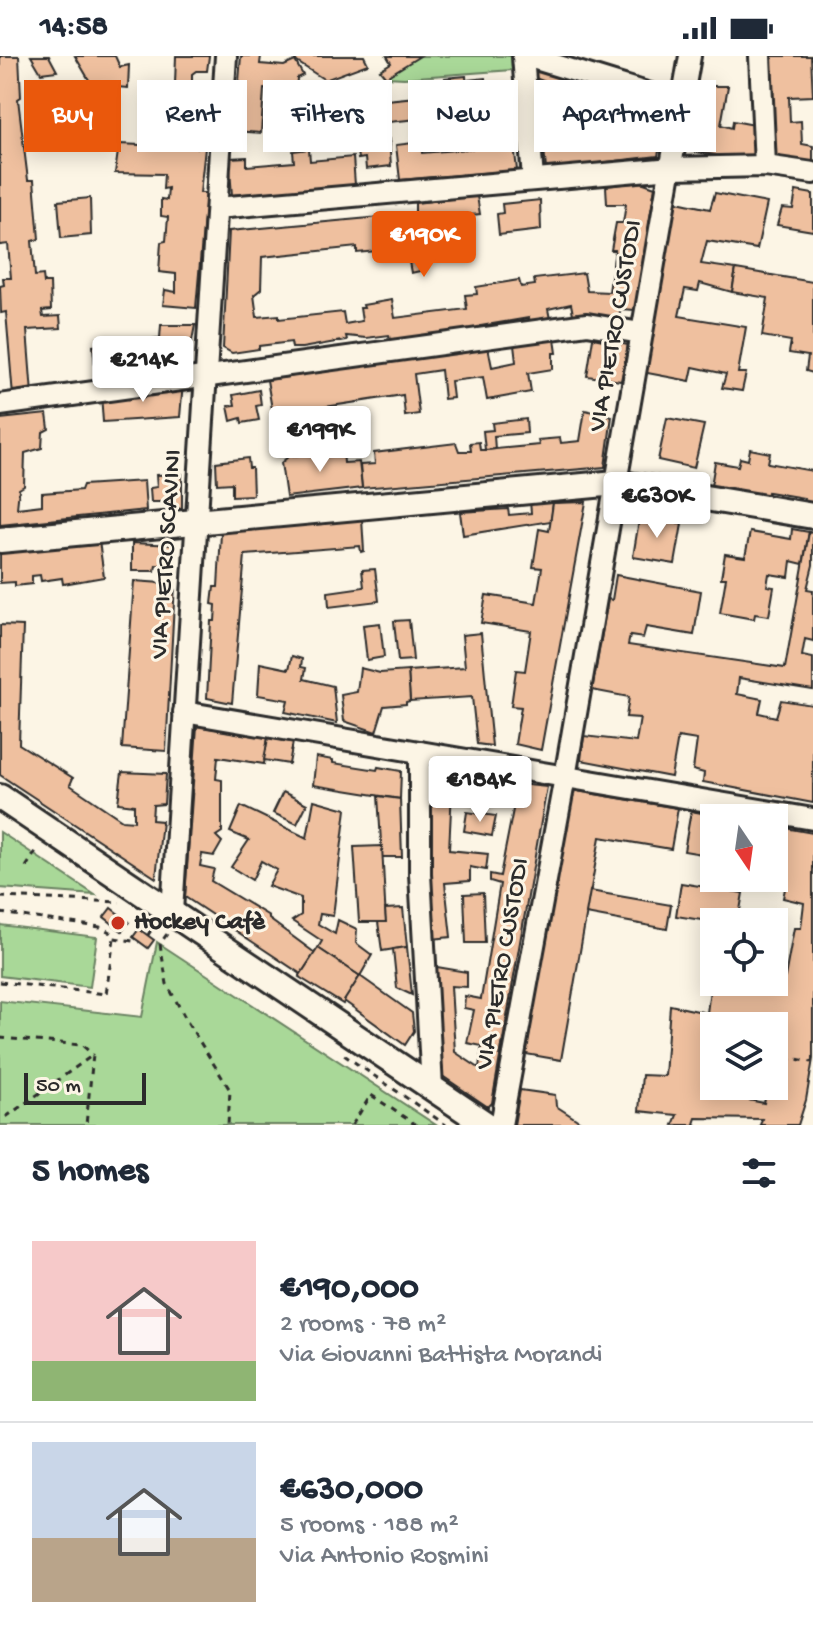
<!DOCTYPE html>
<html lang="en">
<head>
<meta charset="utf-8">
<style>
	body { margin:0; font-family:"Gochi Hand",sans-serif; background:#f6f6f7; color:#1f2937; height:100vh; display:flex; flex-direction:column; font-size:30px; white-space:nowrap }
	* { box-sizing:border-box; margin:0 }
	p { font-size:26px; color:#747a83 }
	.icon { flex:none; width:44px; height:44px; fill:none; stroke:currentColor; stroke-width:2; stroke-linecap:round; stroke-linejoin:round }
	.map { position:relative; height:1069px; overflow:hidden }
	.drawer { display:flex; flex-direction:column; background:#fff; flex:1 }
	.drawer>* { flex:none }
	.hud { position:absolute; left:24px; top:24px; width:766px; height:72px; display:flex; gap:16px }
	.needle { width:52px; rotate:167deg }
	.controls { position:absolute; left:700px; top:748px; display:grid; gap:16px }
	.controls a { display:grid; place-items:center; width:88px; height:88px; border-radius:0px; background:#fff; box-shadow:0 4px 20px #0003; font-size:40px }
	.scale { position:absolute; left:24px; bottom:20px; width:122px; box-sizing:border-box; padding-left:8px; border:4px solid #2b2b2b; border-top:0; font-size:22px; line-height:28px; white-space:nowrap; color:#2b2b2b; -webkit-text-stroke:6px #fcf5e5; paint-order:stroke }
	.price { position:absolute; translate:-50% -68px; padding:0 18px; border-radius:8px; background:#fff; color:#222; font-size:26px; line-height:52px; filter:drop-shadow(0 2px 4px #0008) }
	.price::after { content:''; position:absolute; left:50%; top:48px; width:24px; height:18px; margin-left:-12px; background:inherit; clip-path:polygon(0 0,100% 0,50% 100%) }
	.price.current { background:#ea580c; color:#fff }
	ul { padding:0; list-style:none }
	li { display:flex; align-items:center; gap:24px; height:200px; padding:0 32px }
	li+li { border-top:2px solid #e0e1e3 }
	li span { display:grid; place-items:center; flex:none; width:224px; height:160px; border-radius:0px; color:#555 }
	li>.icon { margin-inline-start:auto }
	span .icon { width:96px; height:96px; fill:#fffc; stroke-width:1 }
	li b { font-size:34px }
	h2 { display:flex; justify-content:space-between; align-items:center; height:96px; padding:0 32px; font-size:34px }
	.chip { padding:0 28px; border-radius:0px; background:#fff; box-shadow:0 4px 20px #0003; font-size:28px; line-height:72px }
	.chip.current { background:#ea580c; color:#fff }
	.status { display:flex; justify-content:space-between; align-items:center; height:56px; padding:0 40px; background:#fff; direction:ltr }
	.status svg { height:22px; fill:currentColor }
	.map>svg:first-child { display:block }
</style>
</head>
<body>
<div class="status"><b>14:58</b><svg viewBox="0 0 49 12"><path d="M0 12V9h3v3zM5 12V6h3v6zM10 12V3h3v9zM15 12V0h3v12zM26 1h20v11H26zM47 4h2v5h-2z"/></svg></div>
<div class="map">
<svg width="813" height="1069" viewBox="0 0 813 1069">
	<rect width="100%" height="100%" fill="#fcf5e5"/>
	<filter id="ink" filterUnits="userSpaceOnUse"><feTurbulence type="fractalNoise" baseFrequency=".0125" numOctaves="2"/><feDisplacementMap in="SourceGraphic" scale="16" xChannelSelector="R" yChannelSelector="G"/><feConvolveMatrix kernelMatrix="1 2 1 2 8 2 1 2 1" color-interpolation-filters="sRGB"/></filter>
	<g filter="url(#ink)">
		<g fill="#a9d898" stroke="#6a8262" stroke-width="2">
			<path d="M387 0H511L512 14 404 22 386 21 380 14 391 7Z"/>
			<path d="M0 776 95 839 0 832Z"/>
			<path d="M0 869 97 881 90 931 0 920Z"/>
			<path d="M157 886 160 888 436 1069H0V945L142 961Z"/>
		</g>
		<g fill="#efc09f" stroke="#2b2b2b" stroke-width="2" fill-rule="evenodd">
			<path d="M0 0H19L21 41 18 43 28 124H34L39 183 32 185 35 220 43 219 44 227H50L51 254 42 255 43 261 60 260 61 272 27 274 32 338 13 340 6 256 1 257 0 230 4 229 3 222H11L8 188 0 189Z"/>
			<path d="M31 0H49L57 15 41 17Z"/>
			<path d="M75 0H115L120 11 129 9 128 32 92 29Z"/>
			<path d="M176 0H209L207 15H196L192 18V29L175 28Z"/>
			<path d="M241 0H261L260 8 284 10 295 5 303 19 297 22 296 36 264 33 261 77 235 75Z"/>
			<path d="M293 0H364L368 8 325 24 297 6Z"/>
			<path d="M387 0H420L386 21 380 14 391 7Z"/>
			<path d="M764 0H811L813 40 789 41 790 66 801 65 802 88 813 90V114L776 108Z"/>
			<path d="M537 13 601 30 603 42H591L594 56 535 65 532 47 552 42 551 28 535 22Z"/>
			<path d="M466 20 467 32 447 35 445 22Z"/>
			<path d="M485 22 487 51H482V55L471 56 469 24Z"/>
			<path d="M488 30H515V63H496V55H489Z"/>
			<path d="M701 30H728L721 69 732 72 733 65 760 70 761 105 687 95Z"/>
			<path d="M154 38 192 41 188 74 152 71Z"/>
			<path d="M425 40 427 62 389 66 387 44Z"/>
			<path d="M642 53 667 58 658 100 546 113 544 92 565 90 564 79 577 77 578 82 602 79 603 90 634 87Z"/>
			<path d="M389 83 391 110 366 113 365 102 358 103 356 86Z"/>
			<path d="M421 86 422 97 514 89 517 114 400 124 396 89Z"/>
			<path d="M119 88 205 92 200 137H206L196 252 163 249 165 234 176 236V218L159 216 161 186 166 185 168 161 161 160V143L167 144 168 132 163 133 164 118 115 117Z"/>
			<path d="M309 93 310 105 353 101 355 129 232 139 229 102 247 101V110L294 106 293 95Z"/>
			<path d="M641 126 655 131 645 195 635 254 620 253 619 265 574 263 571 248 548 253 551 268 531 272 529 262 480 270 481 278 395 291 394 283 390 284 389 279 366 282 346 280 347 284 302 292H292L291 286 259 290V293L232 297 223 292 229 175 402 159 415 157V147L477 140 480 158 453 161 455 173 405 178 407 192 357 197V191L262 201 261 233 254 239 257 261 279 259V263L343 256 345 268 362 265 360 252H364L363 249 392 244 395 262 467 253 465 239 477 238 476 231 519 224 521 231 535 229 534 223 584 217 587 235 609 236 615 194H611L616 167H623L626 148H607L606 130Z"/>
			<path d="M796 135 813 138V175L777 169 782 152 793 153Z"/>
			<path d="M715 137 767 147 757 193 707 185 701 208 736 213 732 236 700 227 698 235 685 233 679 260 746 271 738 317H746L742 335 722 332 726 318 693 311 690 325 642 316 672 145 710 153Z"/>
			<path d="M90 142 91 179 61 182 58 145Z"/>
			<path d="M540 144 541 174 499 179 497 158 503 157 502 148Z"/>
			<path d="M417 198 420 215 411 217 408 200Z"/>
			<path d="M736 213 813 226V317L806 315 808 300 789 297 791 285 762 280 768 242 732 236Z"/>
			<path d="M161 269H195L188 306 96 321 93 290 160 282Z"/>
			<path d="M593 282 628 289 621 325 587 320Z"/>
			<path d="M555 283 557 297H553V313L528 317 531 336 487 344 483 321 451 325 453 342 444 343 441 314 414 318 419 358 405 360 403 339 273 359 267 324 488 291 492 311 516 306 514 289Z"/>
			<path d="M183 327 180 361 103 366 101 338Z"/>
			<path d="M259 334 261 349 256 350 259 364 242 367 241 362 231 365 228 350 235 349 233 339Z"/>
			<path d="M585 354 612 360 605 411 362 432 360 409 375 408 374 397 456 387 459 395H471L470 387 479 386 480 394H485L539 389 538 384 560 382 561 387 580 385Z"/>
			<path d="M47 358 49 373 43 376 42 392 25 397 24 430 19 433 17 452 42 449V437L81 434 83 429 144 425 146 454 0 469V363Z"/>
			<path d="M667 362 704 369 694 412 658 404Z"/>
			<path d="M526 363 527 377 494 380 495 393 485 394 483 375 493 374 492 367Z"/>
			<path d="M750 393 770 397 768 407 813 415V448L803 446 804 442 768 436 767 440 711 430 715 406 738 410 740 402 748 404Z"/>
			<path d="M343 395 344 407 359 406 362 432 286 441 281 407 289 400Z"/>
			<path d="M248 402 249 412H252L253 439 232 440V427L217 428 216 406Z"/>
			<path d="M182 418V452H168V446H151L150 432 157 431 156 419Z"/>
			<path d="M547 444 553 447 551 465 463 479 460 456 508 453 509 459 531 457 530 445Z"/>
			<path d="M586 446 541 694 515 688 521 651 511 650 516 614 525 615 531 575 481 567 486 539 536 547 542 512 533 511 539 473 549 475 553 447Z"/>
			<path d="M640 458 682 468 675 508 633 501Z"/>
			<path d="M362 463 364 495 361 496 360 490 245 499 232 647 207 642 211 565H215L216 549 212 548 214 531H218L221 477Z"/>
			<path d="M792 473 809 476 803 508 791 505 789 521 769 518 767 530 774 531 769 560 755 558 754 563 720 557 726 522H721L725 498 745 501 750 476 791 483Z"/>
			<path d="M809 476 813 477V509L807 533 813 534V585L805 583 802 600 813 602V634L739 622 737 638 762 643 759 657 776 661 781 644 813 649V747L703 726 704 717 693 714 697 684 678 681 671 721 581 704 584 680 636 686 640 662 626 661 629 641 592 634 608 543 612 544 616 519 701 535 694 579 646 571 643 582 630 580 628 589 785 612Z"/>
			<path d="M99 485 104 521 63 528 62 522 41 525 40 519 32 520V528L15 530V526L0 527V496Z"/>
			<path d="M132 487 176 489 174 510 156 509 155 515H132Z"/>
			<path d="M375 513 379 545 329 551 328 536 364 531 362 514Z"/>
			<path d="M134 525 175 528 166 695 122 692Z"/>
			<path d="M409 564 413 604 398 605 394 565Z"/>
			<path d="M380 567 384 601 367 604 363 569Z"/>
			<path d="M0 569 23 570 19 688 73 722 70 729 122 764 134 765V749L118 747 122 716 166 718 164 748 153 749 152 764 162 765 156 822 0 719Z"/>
			<path d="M481 577 487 641 492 690 477 688 472 641 410 645 408 615 465 611 462 579Z"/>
			<path d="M292 600 302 603 301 611 306 612 304 623 333 630 337 667 285 656 288 644 258 639 260 607 289 613Z"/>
			<path d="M360 612 380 617 408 615 410 645 406 646V648L384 650 376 676 344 665 341 639 357 636Z"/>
			<path d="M197 670 268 682 264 708 218 701 216 723 222 724V776L216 780 222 786 214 800 202 798 200 810 214 813 211 825 269 860V863L315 897 301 918 185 841Z"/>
			<path d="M268 682 293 686 289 708 264 704Z"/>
			<path d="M316 701 333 704V707L377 714 378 711 401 715 400 743 313 729Z"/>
			<path d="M457 717 510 729 505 751 453 743Z"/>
			<path d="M518 728 547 731 492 1047 488 1051 441 1019 431 910 467 916V931L451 930 455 996 479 1012 482 990 467 987 474 954 464 952 465 940 481 943 500 828 490 825V818L500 820Z"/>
			<path d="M427 731 452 733 449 794 488 798 486 814 470 811V825L445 827 451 881 432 883Z"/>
			<path d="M571 734 678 752 671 793 600 781 561 1004 526 998Z"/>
			<path d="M283 736 307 748 297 768 273 757Z"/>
			<path d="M378 740 400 743 402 801H382Z"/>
			<path d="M314 744 346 753 333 860 320 858 318 868 335 878 338 864 357 873 356 887 372 899 360 920 318 892 322 885 292 865 301 859V842L268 830 277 814 261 805 252 824 231 811 249 784 230 776 241 750 307 782Z"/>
			<path d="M691 755 723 761 714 762V800L684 795Z"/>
			<path d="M467 756 496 760 492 780 464 775Z"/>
			<path d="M774 770 813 777V1003L806 1044 798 1069H760L762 1063 696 1062 694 1068 696 1069H673L677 1059 639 1055 642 1019 665 1020 670 949 707 957 713 909 714 926H774V919L785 921 794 872H801L804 847 783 842 788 819 774 817ZM736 965 780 973 774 999V1030H768L764 1047 723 1039 724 1030H714V970H735Z"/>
			<path d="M382 790 386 866H359L354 791Z"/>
			<path d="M681 827 743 837 738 866H714L676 860Z"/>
			<path d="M590 835 671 849 667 873 586 858Z"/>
			<path d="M483 837 485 887H466L464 838Z"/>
			<path d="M111 852 129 866 122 875 104 861Z"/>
			<path d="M403 852 407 891 382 895 378 866H386L385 853Z"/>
			<path d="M139 873 154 884 148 892 133 881Z"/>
			<path d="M407 891 412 939 397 932 393 893Z"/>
			<path d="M318 892 360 920 343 948 299 921Z"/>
			<path d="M360 920 412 957 414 975 405 989 344 945Z"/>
			<path d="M520 1034 555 1039 556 1050 585 1069H514Z"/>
		</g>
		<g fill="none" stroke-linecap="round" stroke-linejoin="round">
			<g stroke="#2b2b2b" stroke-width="26">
				<g id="minor">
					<path d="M523 0 533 123"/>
					<path d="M526 0 682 48"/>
					<path d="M760 0 765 110"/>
					<path d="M217 152 672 112 765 110 813 117"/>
					<path d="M0 349 587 268 641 277"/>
					<path d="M184 656 813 763"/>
					<path d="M420 696V818L432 1031"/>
					<path d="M172 856 226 0"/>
					<path d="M501 1069 565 721 690 0"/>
				</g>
			</g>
			<g stroke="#2b2b2b" stroke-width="30">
				<g id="tertiary">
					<path d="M0 484 616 427 813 460"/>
					<path d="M0 741 487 1069"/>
				</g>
			</g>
			<g stroke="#2b2b2b" stroke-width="3" stroke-dasharray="6 6" stroke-linecap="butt">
				<path d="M26 811 38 792"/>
				<path d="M0 841 120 846"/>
				<path d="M0 857 100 871 110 876 114 882 139 886"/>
				<path d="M167 878 160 888 167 928 188 967 230 1034 228 1069"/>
				<path d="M148 879 154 869"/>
				<path d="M0 926 106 938 114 882"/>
				<path d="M0 982 82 989 93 999"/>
				<path d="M344 999 446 1069"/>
				<path d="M774 999 812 1006"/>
				<path d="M6 1061 93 999 86 1069"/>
				<path d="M352 1069 371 1039 416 1069"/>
			</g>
			<use href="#minor" stroke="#fcf5e5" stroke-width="20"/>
			<use href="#tertiary" stroke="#fcf5e5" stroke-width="24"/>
		</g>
	</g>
	<circle fill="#c8321e" stroke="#fcf5e5" stroke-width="3" cx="118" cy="867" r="8"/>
	<g text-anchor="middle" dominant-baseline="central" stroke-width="6" stroke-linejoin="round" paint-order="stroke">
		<g font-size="26" fill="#2b2b2b" stroke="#fcf5e5">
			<text transform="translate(617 270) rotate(-80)">VIA PIETRO CUSTODI</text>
			<text transform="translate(168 498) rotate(-86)">VIA PIETRO SCAVINI</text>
			<text transform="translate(504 908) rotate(-80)">VIA PIETRO CUSTODI</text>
		</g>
		<g font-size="26" font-weight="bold" fill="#2b2b2b" stroke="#fcf5e5" text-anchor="start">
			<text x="134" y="867">Hockey Cafè</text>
		</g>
	</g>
</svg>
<div class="controls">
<a><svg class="needle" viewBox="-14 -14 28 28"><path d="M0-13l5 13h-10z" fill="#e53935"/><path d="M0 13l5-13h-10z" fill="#747a83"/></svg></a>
<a><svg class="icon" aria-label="locate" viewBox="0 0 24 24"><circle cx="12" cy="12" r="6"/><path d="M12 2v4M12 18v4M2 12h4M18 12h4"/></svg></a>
<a><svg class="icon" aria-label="layers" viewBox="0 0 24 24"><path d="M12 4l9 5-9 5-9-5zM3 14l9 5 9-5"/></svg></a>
</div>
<div class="scale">50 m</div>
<b class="price current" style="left:424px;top:223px">€190K</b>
<b class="price" style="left:143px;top:348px">€214K</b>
<b class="price" style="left:320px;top:418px">€199K</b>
<b class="price" style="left:657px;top:484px">€630K</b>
<b class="price" style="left:480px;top:768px">€184K</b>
<div class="hud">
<a class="chip current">Buy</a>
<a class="chip">Rent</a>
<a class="chip">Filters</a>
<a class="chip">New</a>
<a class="chip">Apartment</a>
</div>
</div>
<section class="drawer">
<h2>5 homes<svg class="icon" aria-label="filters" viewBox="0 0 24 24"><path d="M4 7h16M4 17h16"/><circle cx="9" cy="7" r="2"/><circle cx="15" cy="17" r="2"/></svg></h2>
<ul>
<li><span style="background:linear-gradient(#f6c9c9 75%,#8fb573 0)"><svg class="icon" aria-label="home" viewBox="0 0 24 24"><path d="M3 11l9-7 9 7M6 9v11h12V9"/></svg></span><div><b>€190,000</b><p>2 rooms · 78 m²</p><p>Via Giovanni Battista Morandi</p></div></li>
<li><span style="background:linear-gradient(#c9d6e8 60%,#b9a48a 0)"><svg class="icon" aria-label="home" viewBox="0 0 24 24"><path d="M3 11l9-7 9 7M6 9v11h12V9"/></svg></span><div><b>€630,000</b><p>5 rooms · 188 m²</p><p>Via Antonio Rosmini</p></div></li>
</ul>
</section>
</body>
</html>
